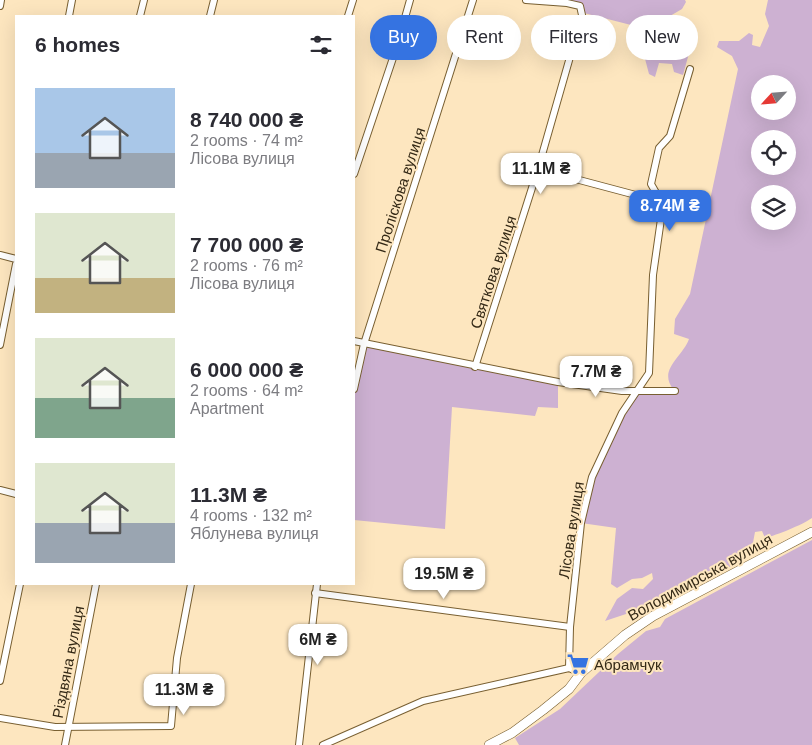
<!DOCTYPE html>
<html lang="en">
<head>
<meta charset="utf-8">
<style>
	body { margin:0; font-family:Helvetica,sans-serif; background:#f2f2f3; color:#2b2b33; height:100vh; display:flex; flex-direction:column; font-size:19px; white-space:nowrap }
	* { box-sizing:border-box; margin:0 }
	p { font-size:16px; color:#7c7c81 }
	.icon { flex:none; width:28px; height:28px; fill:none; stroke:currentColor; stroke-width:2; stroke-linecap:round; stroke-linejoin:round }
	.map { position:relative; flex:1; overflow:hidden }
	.panel { position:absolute; left:15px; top:15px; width:340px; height:570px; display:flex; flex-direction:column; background:#fff; border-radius:0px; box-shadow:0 5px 20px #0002 }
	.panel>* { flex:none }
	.banner { position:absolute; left:370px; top:15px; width:366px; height:45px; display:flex; gap:10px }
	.needle { width:32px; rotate:244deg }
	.tools { position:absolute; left:751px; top:75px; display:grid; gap:10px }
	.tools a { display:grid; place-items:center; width:45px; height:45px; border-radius:50%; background:#fff; box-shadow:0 5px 20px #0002; font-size:25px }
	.price { position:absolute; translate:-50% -42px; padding:0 11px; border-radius:10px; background:#fff; color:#222; font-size:16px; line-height:32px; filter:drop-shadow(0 1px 2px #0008) }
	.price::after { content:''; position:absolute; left:50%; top:30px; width:15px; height:11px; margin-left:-8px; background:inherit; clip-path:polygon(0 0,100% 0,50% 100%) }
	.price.current { background:#3573e1; color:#fff }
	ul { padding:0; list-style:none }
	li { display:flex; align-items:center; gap:15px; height:125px; padding:0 20px }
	li span { display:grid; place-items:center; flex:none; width:140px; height:100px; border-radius:0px; color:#555 }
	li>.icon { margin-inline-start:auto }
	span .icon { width:60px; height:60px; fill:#fffc; stroke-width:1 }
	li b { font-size:21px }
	h2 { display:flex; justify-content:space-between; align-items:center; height:60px; padding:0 20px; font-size:21px }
	.pill { padding:0 18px; border-radius:22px; background:#fff; box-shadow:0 5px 20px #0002; font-size:18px; line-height:45px }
	.pill.current { background:#3573e1; color:#fff }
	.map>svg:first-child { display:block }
</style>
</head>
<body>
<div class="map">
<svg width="812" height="745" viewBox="0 0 812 745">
	<rect width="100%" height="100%" fill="#fde6bf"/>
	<g fill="#cdb1d2" fill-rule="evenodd">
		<path d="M569 0H685L686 2 682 9 670 16 668 35 691 46 683 75 674 72 672 64 659 63 655 77 649 74 644 55 650 36 631 25 584 13Z"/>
		<path d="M768 0H812V518C802 525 777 535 765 538L762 531 755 532 751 553 720 573 698 574 668 600 605 621 617 599 632 588 643 589 653 579 652 573 642 578 632 579 617 588 611 584 616 528 581 523 592 477 636 391 674 390C657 370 682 358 689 339L674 334 675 319 690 294 738 69 732 56 717 47 719 41H739L749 33 753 35 752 45 760 47 769 26 765 14ZM760 84H788V111H760ZM760 139H788V166H760ZM760 194H788V221H760Z"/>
		<path d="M364 344 558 382V408L538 407 535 416 452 407 445 529 354 520V389Z"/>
		<path d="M812 540V745H519L515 738 560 709 618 654 646 631 660 627 665 619Z"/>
	</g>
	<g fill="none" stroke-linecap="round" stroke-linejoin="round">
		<g stroke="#785f31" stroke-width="8">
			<g id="street">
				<path d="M0 6 1 0"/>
				<path d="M69 16 72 0"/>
				<path d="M140 16 144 0"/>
				<path d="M210 16 214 0"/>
				<path d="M348 16 353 0"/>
				<path d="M538 169 662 202"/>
				<path d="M354 174 397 46 410 0"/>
				<path d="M0 255 16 259"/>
				<path d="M354 341 558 382 622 391H675"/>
				<path d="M0 345 16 264"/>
				<path d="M475 367 538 169 582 15 580 6 567 3 526 0"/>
				<path d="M354 389 364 344 473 0"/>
				<path d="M0 490 16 494"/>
				<path d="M315 593 570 627"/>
				<path d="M569 668 570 627 581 523 592 477 622 413 649 373 653 275 663 205 651 184 659 148 670 136 690 69"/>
				<path d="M0 681 20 584"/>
				<path d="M0 718 55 727 171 726 177 658 191 584"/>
				<path d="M65 745 96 584"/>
				<path d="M299 745 317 584"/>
				<path d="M323 745 423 701 569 668 581 673"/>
			</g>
		</g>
		<g stroke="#785f31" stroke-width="10">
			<path id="secondary" d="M489 745 512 733 543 710 569 689 581 673 625 635 653 616 812 532"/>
		</g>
		<use href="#street" stroke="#fff" stroke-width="6"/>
		<use href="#secondary" stroke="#fff" stroke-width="9"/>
	</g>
	<defs>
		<g id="supermarket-bare" transform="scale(1.725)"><path d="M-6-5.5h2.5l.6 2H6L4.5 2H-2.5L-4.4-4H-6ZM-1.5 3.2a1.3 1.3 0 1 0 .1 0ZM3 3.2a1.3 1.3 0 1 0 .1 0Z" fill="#3573e1" stroke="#fde6bf" stroke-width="2.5" paint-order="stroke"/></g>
	</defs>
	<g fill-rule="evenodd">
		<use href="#supermarket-bare" x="578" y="664"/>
	</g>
	<g text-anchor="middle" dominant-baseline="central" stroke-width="4" stroke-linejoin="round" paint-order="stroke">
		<g font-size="15" fill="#342916" stroke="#fde6bf">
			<text transform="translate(400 190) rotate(-72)">Проліскова вулиця</text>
			<text transform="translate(493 272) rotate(-72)">Святкова вулиця</text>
			<text transform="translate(571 530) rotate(-81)">Лісова вулиця</text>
			<text transform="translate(700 577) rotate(-29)">Володимирська вулиця</text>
			<text transform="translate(68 662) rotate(-79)">Різдвяна вулиця</text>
		</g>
		<g font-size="15" fill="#342916" stroke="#fde6bf" text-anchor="start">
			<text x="594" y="664">Абрамчук</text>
		</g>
	</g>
</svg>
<div class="tools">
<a><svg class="needle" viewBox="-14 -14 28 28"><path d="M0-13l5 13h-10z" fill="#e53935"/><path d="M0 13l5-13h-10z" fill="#7c7c81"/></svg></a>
<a><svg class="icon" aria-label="locate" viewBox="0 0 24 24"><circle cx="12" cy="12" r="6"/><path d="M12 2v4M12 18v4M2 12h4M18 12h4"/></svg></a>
<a><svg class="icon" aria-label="layers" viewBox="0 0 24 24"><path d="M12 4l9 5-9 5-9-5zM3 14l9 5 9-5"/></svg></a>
</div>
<b class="price" style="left:541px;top:195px">11.1M ₴</b>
<b class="price current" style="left:670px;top:232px">8.74M ₴</b>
<b class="price" style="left:596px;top:398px">7.7M ₴</b>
<b class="price" style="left:444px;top:600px">19.5M ₴</b>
<b class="price" style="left:318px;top:666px">6M ₴</b>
<b class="price" style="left:184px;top:716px">11.3M ₴</b>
<div class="banner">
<a class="pill current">Buy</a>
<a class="pill">Rent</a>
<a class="pill">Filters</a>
<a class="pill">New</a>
</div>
<section class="panel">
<h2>6 homes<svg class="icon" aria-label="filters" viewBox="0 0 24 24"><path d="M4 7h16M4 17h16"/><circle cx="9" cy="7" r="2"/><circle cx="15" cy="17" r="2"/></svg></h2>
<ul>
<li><span style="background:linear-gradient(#a9c7e8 65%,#9aa5b1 0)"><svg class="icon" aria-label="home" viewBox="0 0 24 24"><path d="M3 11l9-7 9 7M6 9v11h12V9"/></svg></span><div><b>8 740 000 ₴</b><p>2 rooms · 74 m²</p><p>Лісова вулиця</p></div></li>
<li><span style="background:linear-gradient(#dfe7d0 65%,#c2b280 0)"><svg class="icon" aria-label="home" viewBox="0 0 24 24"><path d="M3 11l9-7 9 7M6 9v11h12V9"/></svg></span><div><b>7 700 000 ₴</b><p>2 rooms · 76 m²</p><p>Лісова вулиця</p></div></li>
<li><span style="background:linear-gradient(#dfe7d0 60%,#7fa58c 0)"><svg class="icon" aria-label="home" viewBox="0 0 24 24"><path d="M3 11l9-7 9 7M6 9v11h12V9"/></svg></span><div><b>6 000 000 ₴</b><p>2 rooms · 64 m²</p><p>Apartment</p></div></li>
<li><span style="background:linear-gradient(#dfe7d0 60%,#9aa5b1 0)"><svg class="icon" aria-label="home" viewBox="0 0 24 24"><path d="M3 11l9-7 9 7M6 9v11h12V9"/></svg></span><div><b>11.3M ₴</b><p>4 rooms · 132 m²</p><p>Яблунева вулиця</p></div></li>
</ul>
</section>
</div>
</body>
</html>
